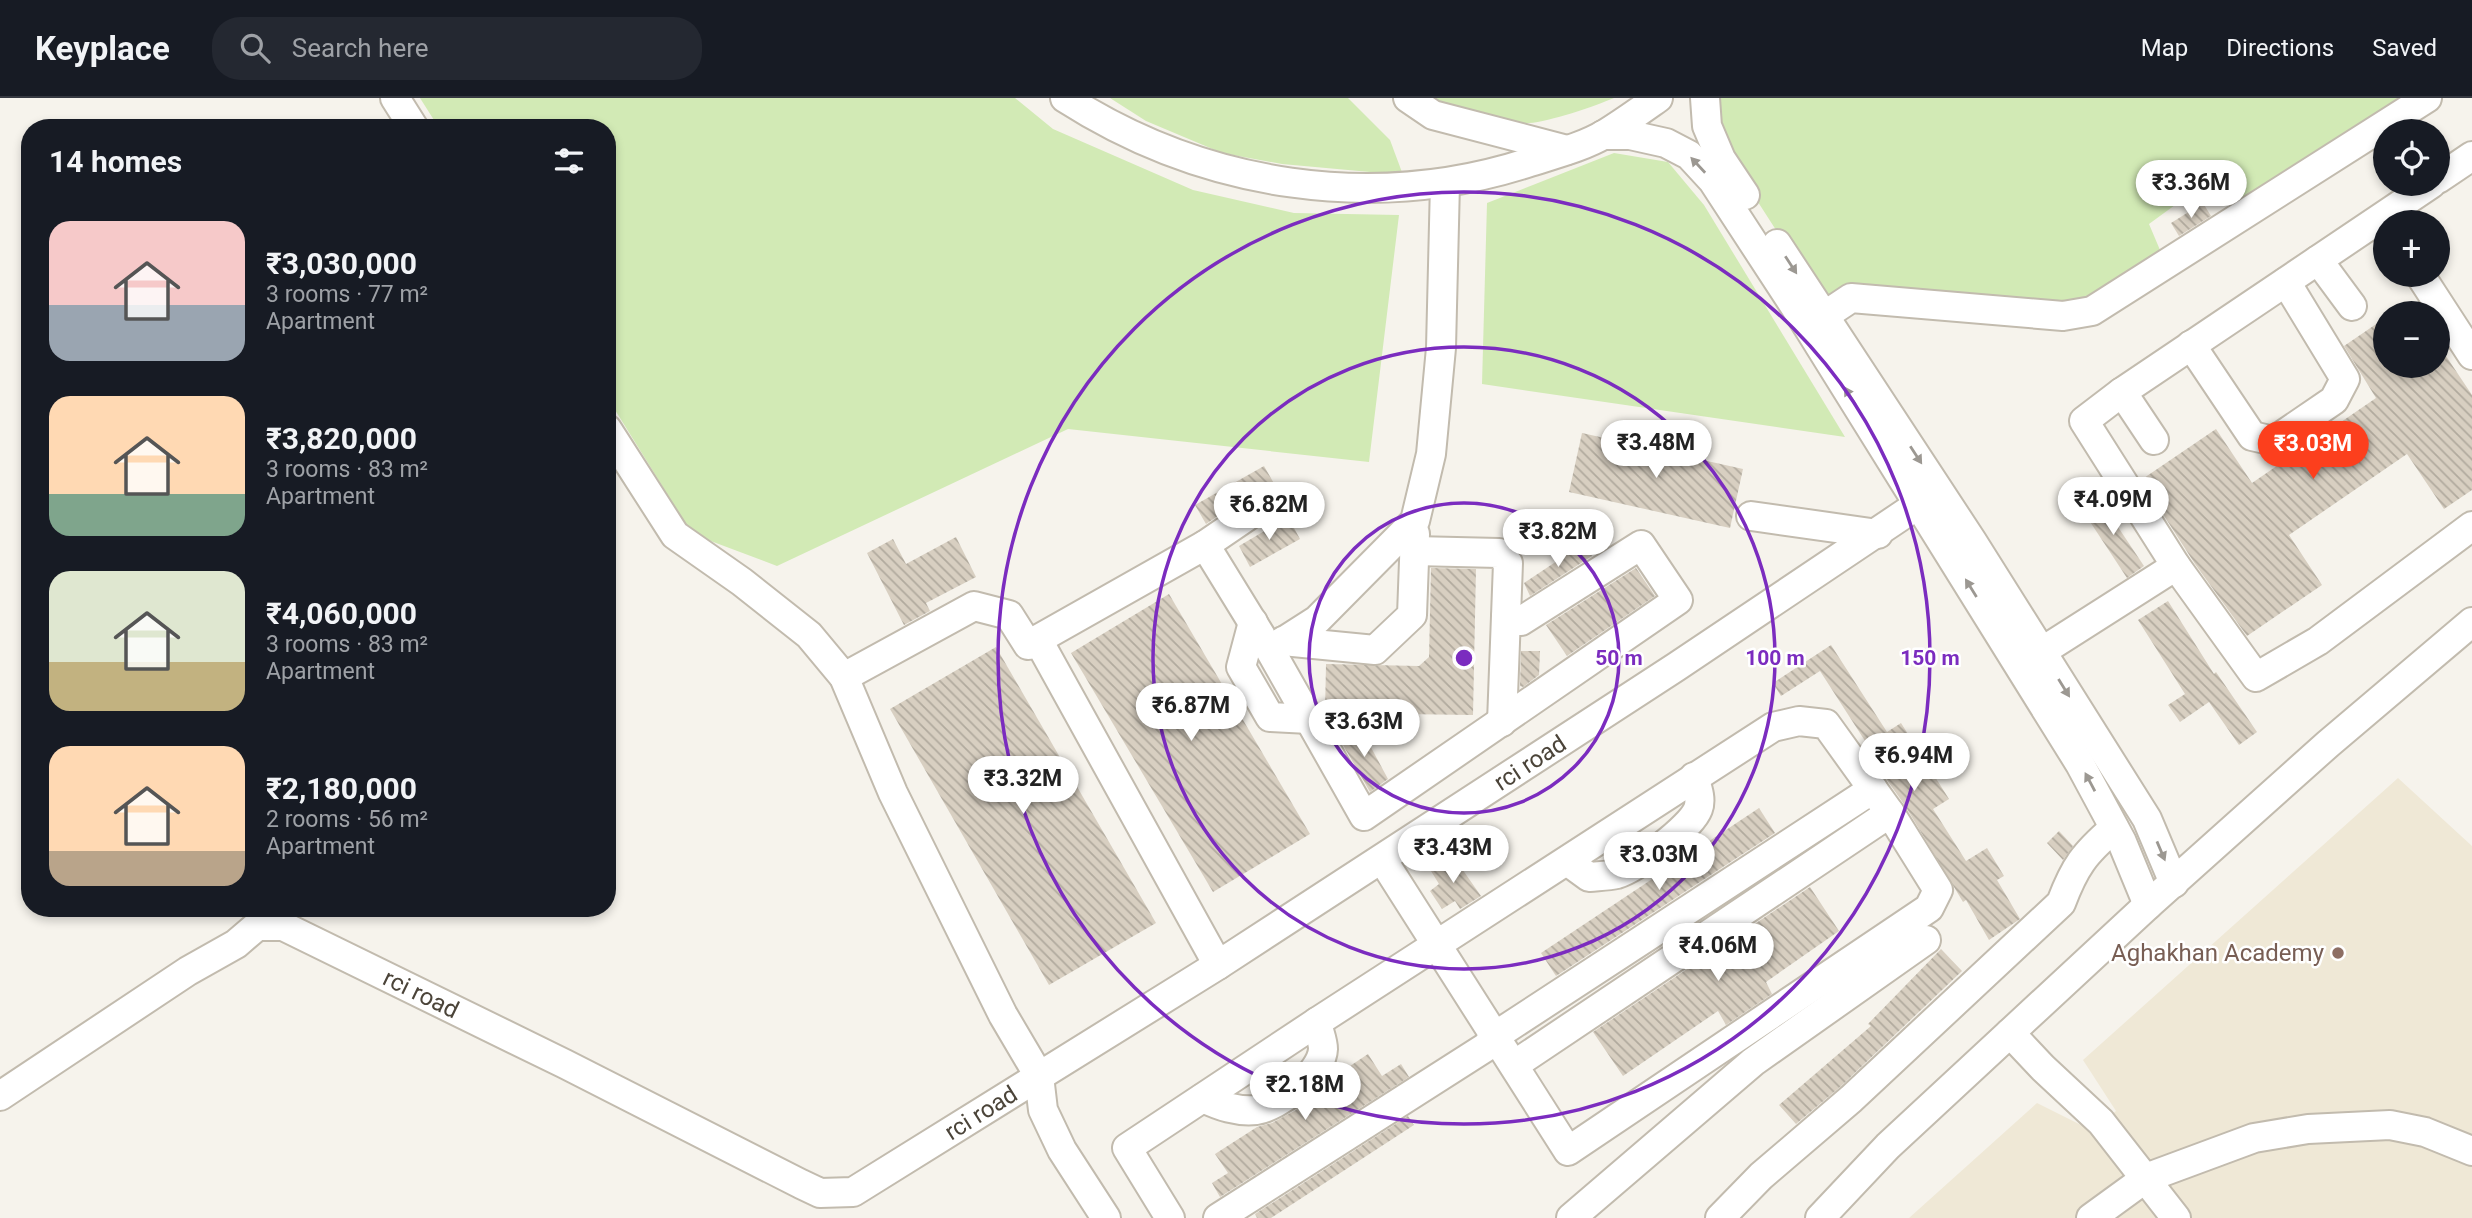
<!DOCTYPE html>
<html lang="en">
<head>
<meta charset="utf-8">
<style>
	body { margin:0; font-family:Roboto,sans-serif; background:#242831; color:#f1f3f6; height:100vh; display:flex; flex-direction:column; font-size:26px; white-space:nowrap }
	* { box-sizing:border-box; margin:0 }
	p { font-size:23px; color:#9ea1a6 }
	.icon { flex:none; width:38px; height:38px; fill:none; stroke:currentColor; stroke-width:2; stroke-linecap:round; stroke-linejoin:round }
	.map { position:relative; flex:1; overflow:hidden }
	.details { position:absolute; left:21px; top:21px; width:595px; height:798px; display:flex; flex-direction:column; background:#171b24; border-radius:28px; box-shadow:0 4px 10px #0003 }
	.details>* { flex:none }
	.controls { position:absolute; left:2373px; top:21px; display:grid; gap:14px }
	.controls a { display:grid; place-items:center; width:77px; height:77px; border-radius:50%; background:#171b24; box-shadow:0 4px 10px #0003; font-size:35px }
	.price { position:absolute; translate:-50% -60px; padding:0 16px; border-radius:24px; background:#fff; color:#222; font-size:23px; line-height:46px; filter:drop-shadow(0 2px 4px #0008) }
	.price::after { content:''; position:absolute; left:50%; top:42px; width:21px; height:16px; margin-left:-10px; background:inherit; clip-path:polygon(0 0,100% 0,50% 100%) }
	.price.active { background:#fc3f1d; color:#fff }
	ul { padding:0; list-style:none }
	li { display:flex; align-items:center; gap:21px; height:175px; padding:0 28px }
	li span { display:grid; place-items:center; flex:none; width:196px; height:140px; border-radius:21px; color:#555 }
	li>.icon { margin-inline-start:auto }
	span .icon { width:84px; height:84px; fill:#fffc; stroke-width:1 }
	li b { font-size:30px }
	h2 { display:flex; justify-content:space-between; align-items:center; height:84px; padding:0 28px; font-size:30px }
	header { display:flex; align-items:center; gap:42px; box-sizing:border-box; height:98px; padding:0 35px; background:#171b24; border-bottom:2px solid #363941 }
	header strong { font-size:33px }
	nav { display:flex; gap:38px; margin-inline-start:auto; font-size:24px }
	.search { width:490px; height:63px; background:#242831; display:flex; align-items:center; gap:18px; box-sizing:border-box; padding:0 24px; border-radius:28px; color:#9ea1a6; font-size:26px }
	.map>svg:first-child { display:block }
</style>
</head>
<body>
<header>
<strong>Keyplace</strong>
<div class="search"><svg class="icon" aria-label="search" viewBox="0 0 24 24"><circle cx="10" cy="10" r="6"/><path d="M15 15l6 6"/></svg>Search here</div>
<nav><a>Map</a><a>Directions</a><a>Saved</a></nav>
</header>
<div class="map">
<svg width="2472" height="1120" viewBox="0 0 2472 1120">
	<defs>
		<pattern id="building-back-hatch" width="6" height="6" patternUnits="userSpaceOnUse" patternTransform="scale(1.75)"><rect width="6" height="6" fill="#d8cfc1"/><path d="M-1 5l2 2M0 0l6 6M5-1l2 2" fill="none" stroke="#b1aa9e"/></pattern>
	</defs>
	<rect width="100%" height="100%" fill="#f6f3ec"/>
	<path fill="#efe8d6" d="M2398 680 2472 748V1120H1909L2037 1005 2091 1032 2116 1013 2083 962Z"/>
	<g fill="#d2eab5">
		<path d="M420 0H1015L1053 31 1193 92 1294 115 1399 117 1369 364 1068 331 777 468 692 436 607 299V30H439Z"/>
		<path d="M1110 0H1348L1390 42 1403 77 1282 66 1222 55 1146 23Z"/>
		<path d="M1434 0H1614C1595 8 1549 24 1529 25 1501 25 1456 16 1434 0Z"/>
		<path d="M1719 0H2406L2233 110 2212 80 2149 126 2160 152 2090 205 1849 192 1825 208 1720 45Z"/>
		<path d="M1614 55 1668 64 1704 107 1845 339 1482 286 1487 105Z"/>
	</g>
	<g fill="url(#building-back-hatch)">
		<path d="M2203 105 2211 118 2179 138 2171 125Z"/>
		<path d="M2385 220V268H2438V246L2472 297V392L2444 411 2407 356 2289 437 2322 487 2247 538 2195 466 2141 382 2216 331 2252 385 2376 300 2344 248Z"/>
		<path d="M1582 335 1743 371 1730 430 1569 394Z"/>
		<path d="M1264 368 1276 389 1267 387 1259 390 1206 426 1195 407Z"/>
		<path d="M2098 399 2144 468 2127 480 2081 410Z"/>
		<path d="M1288 419 1300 441 1250 469 1239 448Z"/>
		<path d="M956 439 976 479 926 505 930 513 904 527 867 455 893 441 906 466Z"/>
		<path d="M1584 445 1592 458 1530 498 1524 485Z"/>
		<path d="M1431 470 1476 471 1473 617 1325 615 1326 566 1419 568 1429 559Z"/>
		<path d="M1636 470 1655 498 1567 558 1546 527Z"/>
		<path d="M1169 496 1310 736 1213 794 1071 555Z"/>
		<path d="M2168 503 2214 576 2216 574 2257 634 2239 647 2209 604 2180 624 2168 607 2185 596 2138 522Z"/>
		<path d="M1831 547 1887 634 1901 625 1949 701 1933 711 1966 763 1987 750 2004 778 1997 782 2020 821 1989 842 1966 802 1963 804 1904 706 1874 664 1864 648 1867 646 1820 573 1781 598 1773 585Z"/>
		<path d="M996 549 1156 825 1049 887 890 611Z"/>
		<path d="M1521 553H1540L1539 577 1523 589 1520 588Z"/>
		<path d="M1360 629 1388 681 1370 694 1339 640Z"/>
		<path d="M1759 710 1775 735 1556 878 1541 855Z"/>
		<path d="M2059 733 2073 748 2063 762 2047 745Z"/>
		<path d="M1453 758 1481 798 1460 811 1455 803 1442 811 1430 793 1439 786 1431 773Z"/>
		<path d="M1810 789 1839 833 1766 884 1772 896 1726 927 1718 913 1623 978 1593 934Z"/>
		<path d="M1941 851 1962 873 1840 989 1796 1026 1779 1007 1871 928 1868 926Z"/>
		<path d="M1368 956 1382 978 1401 966 1409 979 1220 1099 1212 1085 1228 1075 1215 1056 1257 1029 1272 1025 1296 1012 1326 984Z"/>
		<path d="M1408 1018 1414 1027 1271 1120H1257L1255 1116Z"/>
	</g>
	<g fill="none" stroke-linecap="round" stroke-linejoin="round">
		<g stroke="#c2bbae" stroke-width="32">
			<g id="minor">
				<path d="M395 0 414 30"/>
				<path d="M1065 0C1204 89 1373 115 1530 64 1555 56 1583 49 1605 36 1623 25 1641 12 1658 0"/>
				<path d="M1408 0 1433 17 1567 52"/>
				<path d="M1705 0 1707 28 1721 61 1745 97"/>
				<path d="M1603 37H1630L1666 45 1689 57 1713 83 1803 221 2080 666 2122 744 2148 807"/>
				<path d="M2438 81 2472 58"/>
				<path d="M1445 85 1441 250 1431 356 1415 423 1317 522 1270 552 1364 718 1678 502 1641 447 1521 523 1506 519"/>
				<path d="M2431 86 2122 294 2084 323 2176 468 2256 579 2318 543 2472 428"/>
				<path d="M1777 146 1972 443 2147 721 2174 785"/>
				<path d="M2318 162 2352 208"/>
				<path d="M2420 177 2472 257"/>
				<path d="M1824 218 1851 200 2063 218 2092 213 2427 0"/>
				<path d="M2191 247 2252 338 2274 343 2334 302 2345 281 2286 184"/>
				<path d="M2122 294 2154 342"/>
				<path d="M607 331 675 437 742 484 809 537 844 579 893 695 1003 917 1039 978 1043 1012 1062 1052 1106 1120"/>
				<path d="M1751 418 1878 436"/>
				<path d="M1205 447 1261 538"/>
				<path d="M1414 453 1499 455 1508 465 1502 624"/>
				<path d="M1253 524 1241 569 1270 619 1309 621"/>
				<path d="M1038 542 1218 867"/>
				<path d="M1283 543 1375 552 1412 517 1415 436"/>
				<path d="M2041 554 2176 468"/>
				<path d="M844 579 974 508 1009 517 1028 547 1205 447 1268 404"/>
				<path d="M1567 763 1589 779C1599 778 1608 778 1617 776 1636 770 1691 730 1698 711 1702 701 1697 689 1694 679"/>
				<path d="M2010 935 2043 970 2101 1024 2176 1120"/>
				<path d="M1514 967 1890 715"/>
				<path d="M0 998 188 873 236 846 257 828H283L565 966 801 1086 820 1095 853 1094 1218 867 1676 569 1919 406"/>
				<path d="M1203 1000C1220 1008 1237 1014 1256 1012 1279 1009 1322 975 1323 951 1323 942 1318 932 1317 924"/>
				<path d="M1170 1120 1127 1050 1317 924 1773 629 1799 623 1826 626 1890 715 1938 792 1929 810 1568 1053 1382 761"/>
				<path d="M1218 1120 1486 949 1495 938 1873 691"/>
				<path d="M1571 1120 1753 964 1926 842"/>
				<path d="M1720 1120 1761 1078 1851 1001 2061 805C2075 768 2084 756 2114 730"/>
				<path d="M1820 1120 1888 1048 2148 807 2328 646 2472 524"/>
				<path d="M2091 1120 2146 1080 2254 1040 2308 1031 2390 1027 2425 1034 2472 1053"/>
			</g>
		</g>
		<use href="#minor" stroke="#fff" stroke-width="28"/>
	</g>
	<defs><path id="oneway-solid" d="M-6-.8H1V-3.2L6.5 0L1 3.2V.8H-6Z" transform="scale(1.75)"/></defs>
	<g fill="#9c9892">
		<use href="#oneway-solid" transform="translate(1698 67) rotate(-133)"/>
		<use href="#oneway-solid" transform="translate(1791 167) rotate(57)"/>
		<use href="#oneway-solid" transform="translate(1850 298) rotate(-122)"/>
		<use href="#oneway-solid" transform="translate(1916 357) rotate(57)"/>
		<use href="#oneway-solid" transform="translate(1971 490) rotate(-122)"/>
		<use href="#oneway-solid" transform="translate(2064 590) rotate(58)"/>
		<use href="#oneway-solid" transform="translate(2090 684) rotate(-118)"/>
		<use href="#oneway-solid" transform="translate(2161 753) rotate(67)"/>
	</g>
	<g fill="none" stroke="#7b2cbf" stroke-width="3.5">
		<circle cx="1464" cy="560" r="155"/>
		<circle cx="1464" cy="560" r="311"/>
		<circle cx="1464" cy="560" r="466"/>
	</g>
	<circle fill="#8d6e63" stroke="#fff" stroke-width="2.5" cx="2338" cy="855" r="7"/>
	<g text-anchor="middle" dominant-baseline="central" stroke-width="5" stroke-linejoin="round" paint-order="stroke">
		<g font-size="24" fill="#4b4439" stroke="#fff">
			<text transform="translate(1530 665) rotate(-33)">rci road</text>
			<text transform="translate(421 896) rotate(26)">rci road</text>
			<text transform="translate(981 1015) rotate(-32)">rci road</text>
		</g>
		<g font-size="24" fill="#785e54" stroke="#fff" text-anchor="end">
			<text x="2324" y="855">Aghakhan Academy</text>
		</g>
	</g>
	<circle cx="1464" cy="560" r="10" fill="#7b2cbf" stroke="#fff" stroke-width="3.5"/>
	<g font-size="21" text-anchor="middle" font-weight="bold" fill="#7b2cbf" stroke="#fff" stroke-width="5" stroke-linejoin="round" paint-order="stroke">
		<text x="1619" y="567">50 m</text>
		<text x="1775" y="567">100 m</text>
		<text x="1930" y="567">150 m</text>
	</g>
</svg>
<div class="controls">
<a><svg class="icon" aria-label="locate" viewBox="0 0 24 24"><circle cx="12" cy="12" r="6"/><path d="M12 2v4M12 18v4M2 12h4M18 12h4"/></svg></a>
<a>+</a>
<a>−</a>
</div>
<b class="price" style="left:2191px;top:122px">₹3.36M</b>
<b class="price" style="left:1656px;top:382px">₹3.48M</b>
<b class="price active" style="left:2313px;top:383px">₹3.03M</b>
<b class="price" style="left:2113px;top:439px">₹4.09M</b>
<b class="price" style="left:1269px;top:444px">₹6.82M</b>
<b class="price" style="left:1558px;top:471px">₹3.82M</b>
<b class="price" style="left:1191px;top:645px">₹6.87M</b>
<b class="price" style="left:1364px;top:661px">₹3.63M</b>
<b class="price" style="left:1914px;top:695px">₹6.94M</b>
<b class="price" style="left:1023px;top:718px">₹3.32M</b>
<b class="price" style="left:1453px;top:787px">₹3.43M</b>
<b class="price" style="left:1659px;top:794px">₹3.03M</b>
<b class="price" style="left:1718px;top:885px">₹4.06M</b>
<b class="price" style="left:1305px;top:1024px">₹2.18M</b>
<section class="details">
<h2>14 homes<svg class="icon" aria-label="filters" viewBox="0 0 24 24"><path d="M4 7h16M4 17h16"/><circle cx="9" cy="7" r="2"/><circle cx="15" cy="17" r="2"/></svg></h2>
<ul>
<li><span style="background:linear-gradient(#f6c9c9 60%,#9aa5b1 0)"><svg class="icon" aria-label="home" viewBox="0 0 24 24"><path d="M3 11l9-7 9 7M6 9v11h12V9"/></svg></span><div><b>₹3,030,000</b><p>3 rooms · 77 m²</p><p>Apartment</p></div></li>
<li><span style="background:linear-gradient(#ffd9b3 70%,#7fa58c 0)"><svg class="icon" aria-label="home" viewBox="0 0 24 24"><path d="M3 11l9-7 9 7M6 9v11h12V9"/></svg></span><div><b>₹3,820,000</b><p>3 rooms · 83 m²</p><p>Apartment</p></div></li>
<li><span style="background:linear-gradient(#dfe7d0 65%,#c2b280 0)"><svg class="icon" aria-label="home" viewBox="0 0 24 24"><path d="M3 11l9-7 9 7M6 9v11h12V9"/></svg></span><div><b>₹4,060,000</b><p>3 rooms · 83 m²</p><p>Apartment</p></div></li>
<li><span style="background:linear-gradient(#ffd9b3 75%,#b9a48a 0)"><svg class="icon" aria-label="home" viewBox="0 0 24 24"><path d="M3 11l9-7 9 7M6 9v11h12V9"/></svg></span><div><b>₹2,180,000</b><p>2 rooms · 56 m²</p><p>Apartment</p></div></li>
</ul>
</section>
</div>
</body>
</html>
